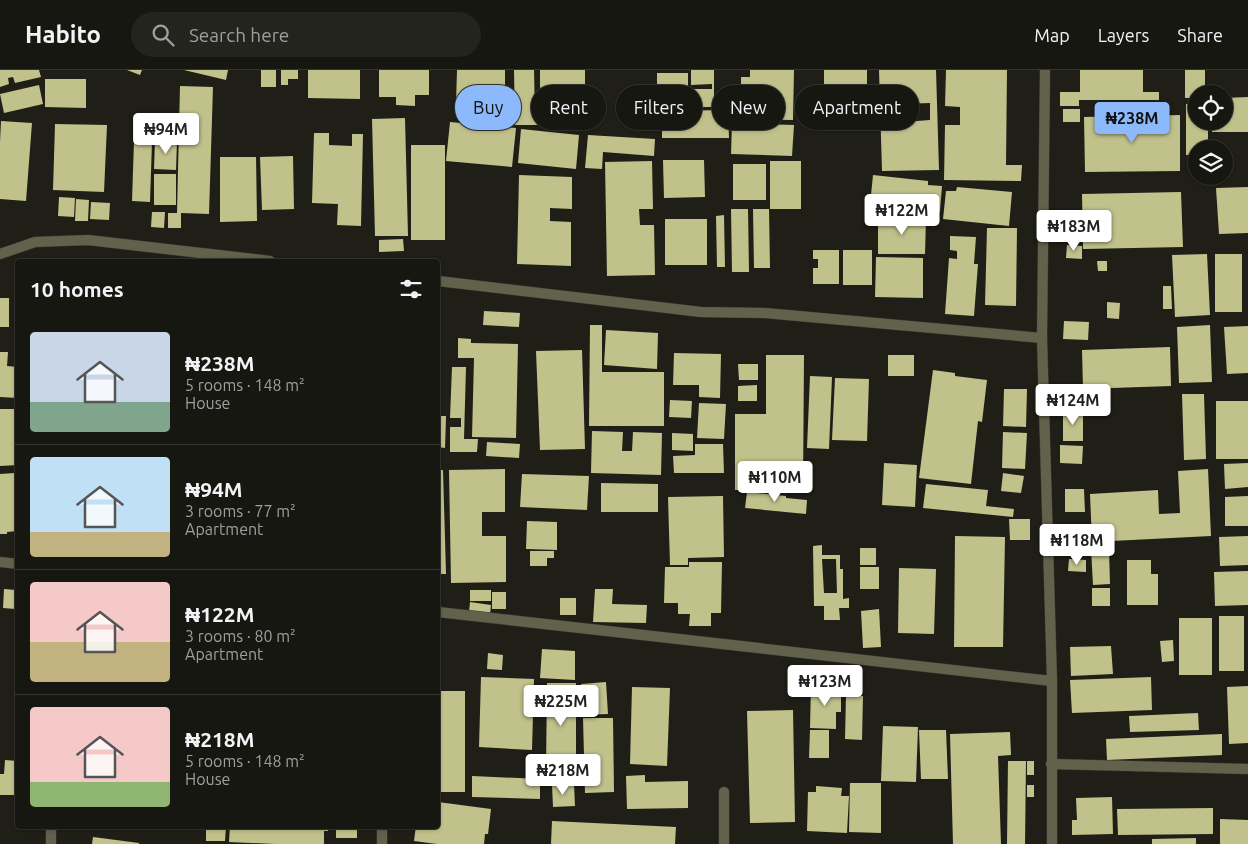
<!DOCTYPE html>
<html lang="en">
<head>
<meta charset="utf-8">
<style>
	body { margin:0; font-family:Ubuntu,sans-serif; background:#24241f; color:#f1f3f6; height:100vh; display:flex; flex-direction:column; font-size:19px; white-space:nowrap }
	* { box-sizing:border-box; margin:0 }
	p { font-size:16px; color:#9e9f9f }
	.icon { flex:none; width:28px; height:28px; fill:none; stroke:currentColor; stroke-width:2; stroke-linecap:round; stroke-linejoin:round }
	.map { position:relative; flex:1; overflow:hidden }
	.drawer { position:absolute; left:15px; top:189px; width:425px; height:570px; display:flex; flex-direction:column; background:#171711; border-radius:5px; box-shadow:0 1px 4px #0004,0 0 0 1px #363631 }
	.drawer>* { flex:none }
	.banner { position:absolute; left:455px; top:15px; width:475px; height:45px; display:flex; gap:10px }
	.tools { position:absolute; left:1188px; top:15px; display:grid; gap:10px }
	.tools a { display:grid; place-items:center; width:45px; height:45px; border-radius:50%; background:#171711; box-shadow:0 1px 4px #0004,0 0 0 1px #363631; font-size:25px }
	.price { position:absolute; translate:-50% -42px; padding:0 11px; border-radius:5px; background:#fff; color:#222; font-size:16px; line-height:32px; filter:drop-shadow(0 1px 2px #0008) }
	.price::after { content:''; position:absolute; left:50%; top:30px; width:15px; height:11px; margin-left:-8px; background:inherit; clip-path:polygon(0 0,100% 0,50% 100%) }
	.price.current { background:#8cb9fc; color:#111 }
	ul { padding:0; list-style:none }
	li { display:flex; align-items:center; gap:15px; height:125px; padding:0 15px }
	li+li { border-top:1px solid #363631 }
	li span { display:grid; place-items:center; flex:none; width:140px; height:100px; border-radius:5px; color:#555 }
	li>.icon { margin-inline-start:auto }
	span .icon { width:60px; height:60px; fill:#fffc; stroke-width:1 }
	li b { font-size:21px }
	h2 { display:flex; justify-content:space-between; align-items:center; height:60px; padding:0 15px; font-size:21px }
	.pill { padding:0 18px; border-radius:22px; background:#171711; box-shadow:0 1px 4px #0004,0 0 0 1px #363631; font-size:18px; line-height:45px }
	.pill.current { background:#8cb9fc; color:#111 }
	header { display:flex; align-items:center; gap:30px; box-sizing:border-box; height:70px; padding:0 25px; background:#171711; border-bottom:1px solid #363631 }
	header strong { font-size:24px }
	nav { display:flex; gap:28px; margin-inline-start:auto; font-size:18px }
	.search { width:350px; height:45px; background:#24241f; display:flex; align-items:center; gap:12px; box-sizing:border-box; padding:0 18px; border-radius:28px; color:#9e9f9f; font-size:19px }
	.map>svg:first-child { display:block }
</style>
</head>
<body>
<header>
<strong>Habito</strong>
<div class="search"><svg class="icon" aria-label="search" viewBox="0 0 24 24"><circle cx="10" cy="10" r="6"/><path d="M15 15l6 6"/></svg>Search here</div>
<nav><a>Map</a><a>Layers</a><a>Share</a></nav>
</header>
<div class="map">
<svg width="1248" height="774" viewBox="0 0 1248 774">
	<rect width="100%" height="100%" fill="#1f1f17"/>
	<g fill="#c1c18c" fill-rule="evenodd">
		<path d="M0 0H39L41 7 15 13 13 7 8 8 9 14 0 17Z"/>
		<path d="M127 0H142L140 5Z"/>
		<path d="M184 0H228L226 10Z"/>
		<rect x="261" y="0" width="15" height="17"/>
		<path d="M281 0H298V9H288V15H281Z"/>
		<path d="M308 0H360V29L308 28Z"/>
		<path d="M379 0H429V25H415V36L396 35V27H379Z"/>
		<path d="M457 0H505V34H456Z"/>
		<path d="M514 0H534L535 44 589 43V55H515Z"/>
		<rect x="540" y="0" width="45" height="41"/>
		<path d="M691 0H714V37H692L691 19H712V14L691 15Z"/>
		<path d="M750 0H794L793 50 741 49V7H750Z"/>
		<path d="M824 0H867V44L824 42Z"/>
		<path d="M879 0H936L939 100 882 101ZM930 33V50L904 52 902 34Z"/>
		<path d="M946 0H1007L1006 95H1022L1021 111 944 110 945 55H960V37L945 36Z"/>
		<path d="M1080 0H1143V22H1159V30H1079V36H1060V22H1080Z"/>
		<path d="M1185 0H1205V24H1196V28H1185Z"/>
		<path d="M657 3H688V22H676V27H688V37H657Z"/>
		<path d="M45 9H86V38L45 37Z"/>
		<path d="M39 15 43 34 4 43 0 24Z"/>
		<path d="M180 16 213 17 209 144 181 143V158H168V143H177Z"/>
		<path d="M1248 27V62H1212V51H1224V28Z"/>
		<path d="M1186 34H1196V51H1200V54H1208V79H1196V85H1186Z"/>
		<rect x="1063" y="39" width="17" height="13"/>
		<path d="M728 40 729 68H662V41Z"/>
		<path d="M1180 45V101L1085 102 1084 47 1122 46 1123 51H1144V46Z"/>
		<path d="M405 48 408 166H375L372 49Z"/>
		<path d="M1 51 32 53 26 131 0 129V72Z"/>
		<path d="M450 52 516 58 512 97 446 91Z"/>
		<path d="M732 53 794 55 792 86 731 84Z"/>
		<path d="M55 54 107 55 104 122 53 120Z"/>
		<path d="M521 59 579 65 576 99 518 93Z"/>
		<path d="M314 63H329V75L352 76V64H363L361 156 337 155 338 134 312 133Z"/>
		<path d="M588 65 655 69 654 86 603 82 602 99 585 98Z"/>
		<path d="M155 70 177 71 176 100 154 99Z"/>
		<path d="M134 71 152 72 150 132 132 131Z"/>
		<rect x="411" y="75" width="34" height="95"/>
		<path d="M293 86 294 139 262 140 260 87Z"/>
		<path d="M220 87H256L257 151 220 152Z"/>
		<path d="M663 90H704L705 127 664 128Z"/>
		<path d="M652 91 653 139H639L640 155H654L655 205 607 206 605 92Z"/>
		<rect x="770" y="91" width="31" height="48"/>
		<rect x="733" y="94" width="33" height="36"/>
		<rect x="154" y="104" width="22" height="31"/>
		<path d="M519 105 572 107V139L550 138V151L571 152V196L517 194Z"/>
		<path d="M873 105 928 111V115L942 116 940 142 870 135Z"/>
		<path d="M957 117 1012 122 1009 156 943 149 946 121H956Z"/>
		<path d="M1248 117V163L1219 164 1216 118Z"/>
		<path d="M1181 122 1183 177 1083 179 1082 124Z"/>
		<path d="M59 127 75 128 74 147 58 146Z"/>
		<path d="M76 129 89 130 88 151H75Z"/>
		<path d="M91 132 110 133 109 150 90 149Z"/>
		<path d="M731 139H748L749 202H732Z"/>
		<path d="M753 139H769L770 198H754Z"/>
		<path d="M152 142H165L164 158 151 157Z"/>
		<path d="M724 145 725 197H717L716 146Z"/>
		<path d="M878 148H926L925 184H878Z"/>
		<rect x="665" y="149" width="42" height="46"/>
		<path d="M987 158H1017L1016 236 985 235Z"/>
		<path d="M950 166 976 167 974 194H978L974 246 945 244 949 188 957 189V181L950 180Z"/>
		<path d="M403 169 404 181 379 182V170Z"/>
		<path d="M1067 175 1082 176V189L1066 188Z"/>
		<path d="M813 180H839V214H813V198H818V189H813Z"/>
		<rect x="843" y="180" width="29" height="35"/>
		<path d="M1207 184 1210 245 1175 247 1172 185Z"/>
		<rect x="1215" y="184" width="27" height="58"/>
		<path d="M876 187 923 188V228L875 227Z"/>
		<path d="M1097 191H1107V201H1098Z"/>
		<path d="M1163 216H1171L1172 239H1163Z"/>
		<rect x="0" y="228" width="9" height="29"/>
		<path d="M1107 232 1120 233 1119 249 1107 248Z"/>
		<path d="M484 241 520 243 519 257 483 255Z"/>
		<path d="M1064 251 1089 252 1088 270 1063 269Z"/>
		<path d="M590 255H602V302H664V356H589Z"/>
		<path d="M1210 255 1212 312 1179 313 1177 257Z"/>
		<path d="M1248 256V303L1227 304 1224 257Z"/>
		<path d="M606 260 658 263 657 299 604 295Z"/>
		<path d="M458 268 471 269V273L518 274 516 368 472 367 474 288H458Z"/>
		<path d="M1170 277 1171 316 1083 319 1082 280Z"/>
		<path d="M582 280 585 379 540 380 536 281Z"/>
		<path d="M0 282H8L7 296 18 297V328L0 327Z"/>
		<path d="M674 283 721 284 720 328 699 327V315H673Z"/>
		<path d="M766 285H804L803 420H735V344H766Z"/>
		<rect x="888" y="285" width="26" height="21"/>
		<path d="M738 294H758V310H739Z"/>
		<path d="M452 297H466L464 369H478L477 382H450V357H461V348H450Z"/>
		<path d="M933 300 955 303V306L987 310 982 352 978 351 971 414 919 408Z"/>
		<path d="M810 306 832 307 829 379 807 378Z"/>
		<path d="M835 308 869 309 867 371 832 370Z"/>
		<path d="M757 315V331H738V316Z"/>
		<path d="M1004 319H1027L1026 357 1003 356Z"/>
		<path d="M1182 324H1204L1206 389 1184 390Z"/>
		<path d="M670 330 692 331 691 348 669 347Z"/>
		<rect x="1216" y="331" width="32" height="58"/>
		<path d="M699 333 726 334 724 369 697 368Z"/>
		<path d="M0 339H18V395L0 396Z"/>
		<rect x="1063" y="341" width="20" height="30"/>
		<path d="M438 346H446L445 378 438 377Z"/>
		<path d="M592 361 623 362 622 381H632L633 362 662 363 661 405 591 403Z"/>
		<path d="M1003 362 1027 363 1025 399 1002 398Z"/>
		<path d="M672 363 693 364V381L672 380Z"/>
		<path d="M487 372 520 374 519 388 486 386Z"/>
		<path d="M695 374H723L724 403H674L673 386 695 385Z"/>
		<path d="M1060 375 1083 376 1082 394 1060 393Z"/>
		<path d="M884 393 917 395 915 437 882 435Z"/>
		<path d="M1248 393V417L1225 419 1224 394Z"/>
		<path d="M505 399V442H482V466H506V512L451 513 449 400Z"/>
		<path d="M1208 399 1211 466 1092 472 1090 424 1158 420 1159 444 1180 443 1178 401Z"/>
		<path d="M438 400H443L446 504H438Z"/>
		<path d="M15 403V411H18V461L7 462V464H0V404Z"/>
		<path d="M1003 403 1024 406 1021 423 1001 421Z"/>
		<path d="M522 404 589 406 587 440 520 437Z"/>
		<path d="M601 413 658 414V442H601Z"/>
		<path d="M926 414 988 420 986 436 1014 439 1013 447 923 438Z"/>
		<path d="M1065 419H1084L1085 442H1065Z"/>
		<path d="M747 422 786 426V428L807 430 806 444 745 438Z"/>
		<path d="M723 426 724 487 688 488V495H670L668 427Z"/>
		<path d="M1248 426V456H1225V427Z"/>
		<path d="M1009 449H1030V470H1010Z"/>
		<path d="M527 451 557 452V480L526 479Z"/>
		<path d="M955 466 1005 467 1003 577H954Z"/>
		<path d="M1248 466V495L1220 496 1219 467Z"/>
		<path d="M822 475V485H840V499H843V529L849 528V538H839L840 550H824V536H814L813 476ZM822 489H836L837 523H824Z"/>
		<rect x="860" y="478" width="16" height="17"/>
		<path d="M1091 479H1109L1110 514 1093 515Z"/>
		<path d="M530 481H554V488H547V496H530Z"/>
		<path d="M1069 489 1086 490V502L1068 501Z"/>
		<path d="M1127 490H1151V504H1158V535H1127Z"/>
		<path d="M689 492H722L721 543H711V556H689L690 544H678V533H664L665 497H689Z"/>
		<rect x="860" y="497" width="19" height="22"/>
		<path d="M899 498 936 499 934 564 898 563Z"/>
		<path d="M1248 501V535L1215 536 1214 502Z"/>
		<rect x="1092" y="518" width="18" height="18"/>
		<path d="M4 519 16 520 15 539 3 538Z"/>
		<path d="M595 519H613L612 534 647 535 646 553 593 552Z"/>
		<rect x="470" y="520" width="21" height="11"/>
		<rect x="492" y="522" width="14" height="17"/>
		<rect x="560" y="528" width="16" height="17"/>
		<path d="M470 532 491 535 490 545 469 542Z"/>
		<path d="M879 539 881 577 863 578 861 541Z"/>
		<rect x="1219" y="546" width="25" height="55"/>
		<rect x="1179" y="548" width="33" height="57"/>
		<path d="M1173 570 1174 591 1162 592 1160 571Z"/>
		<path d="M1111 576 1113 604 1071 606 1070 577Z"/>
		<path d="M542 579 575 581V610L540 608Z"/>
		<path d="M488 583 503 585 502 600 487 599Z"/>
		<path d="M481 607 534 609 532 680 479 677Z"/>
		<path d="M1151 607 1152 640 1072 643 1070 610Z"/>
		<path d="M606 612 608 644 582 645 581 614Z"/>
		<path d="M547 613H576V701L546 700Z"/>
		<path d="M811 615H832V620H841V642H836V659L810 658Z"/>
		<path d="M1248 616V673L1229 674 1227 617Z"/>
		<path d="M632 617 670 618 667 696 630 694Z"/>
		<rect x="438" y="621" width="27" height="101"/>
		<path d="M846 625 863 626 862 670 845 669Z"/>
		<path d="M793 640 795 752 750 753 747 641Z"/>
		<path d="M1198 643 1199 660 1130 662 1129 646Z"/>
		<path d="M583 648H613L614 722 585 723Z"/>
		<path d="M883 656 918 657 916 712 881 711Z"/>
		<path d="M810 660H829V688H809Z"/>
		<path d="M919 660H946L948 709H921Z"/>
		<path d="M1010 662 1011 685 998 686 1001 774H953L950 664Z"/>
		<path d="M1222 664V685L1107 690 1106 669Z"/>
		<path d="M5 690 18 691V725H0V704H4Z"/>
		<path d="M1008 691H1026L1025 774H1007Z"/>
		<rect x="1027" y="691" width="7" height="14"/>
		<path d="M645 705V712L688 711V738L627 739 626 706Z"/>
		<path d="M472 706 540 709V729L472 727Z"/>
		<path d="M850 713H881V763L849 762Z"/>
		<path d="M574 714 575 736 553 737 552 715Z"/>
		<rect x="1027" y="715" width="7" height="12"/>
		<path d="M816 716 842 718 841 726H849L847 763 807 761 808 722H816Z"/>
		<path d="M1112 727 1113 764 1072 765V750H1077L1076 728Z"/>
		<path d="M438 732 491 739 488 764H485L484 774H437L414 771 416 756H438Z"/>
		<path d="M1213 738V764L1118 765 1117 739Z"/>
		<path d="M1220 749 1248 750V774H1220Z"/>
		<path d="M552 751 676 757 675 774H551Z"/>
		<path d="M206 756H226L225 771H206Z"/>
		<path d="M230 756H329L328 761H324V774H275L229 772Z"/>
		<rect x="336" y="756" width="21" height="12"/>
		<path d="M93 767 139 773V774H92Z"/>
		<path d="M1196 768V774H1152V769Z"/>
	</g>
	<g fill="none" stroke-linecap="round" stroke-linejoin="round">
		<g stroke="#3c3c34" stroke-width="11">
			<g id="minor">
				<path d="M1045 0 1042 268 1052 611V774"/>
				<path d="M0 184 35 172 88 170 270 191"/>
				<path d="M438 211 701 242 765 243 1042 268"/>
				<path d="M0 492 18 494"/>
				<path d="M438 542 1052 611"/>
				<path d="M1051 694 1248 699"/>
				<path d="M382 756V774"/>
				<path d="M51 774V756"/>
				<path d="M724 774V722"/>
			</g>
		</g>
		<use href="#minor" stroke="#61614c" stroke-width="10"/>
	</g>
</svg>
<div class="tools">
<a><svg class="icon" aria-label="locate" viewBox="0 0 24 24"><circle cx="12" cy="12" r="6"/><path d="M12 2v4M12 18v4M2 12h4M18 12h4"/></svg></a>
<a><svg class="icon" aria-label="layers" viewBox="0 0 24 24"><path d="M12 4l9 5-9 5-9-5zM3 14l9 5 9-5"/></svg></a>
</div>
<b class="price current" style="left:1132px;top:74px">₦238M</b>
<b class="price" style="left:166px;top:85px">₦94M</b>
<b class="price" style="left:902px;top:166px">₦122M</b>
<b class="price" style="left:1074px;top:182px">₦183M</b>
<b class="price" style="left:1073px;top:356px">₦124M</b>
<b class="price" style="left:775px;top:433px">₦110M</b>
<b class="price" style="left:1077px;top:496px">₦118M</b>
<b class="price" style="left:825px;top:637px">₦123M</b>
<b class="price" style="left:561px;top:657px">₦225M</b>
<b class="price" style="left:563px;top:726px">₦218M</b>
<div class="banner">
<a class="pill current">Buy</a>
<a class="pill">Rent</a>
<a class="pill">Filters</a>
<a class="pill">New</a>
<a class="pill">Apartment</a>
</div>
<section class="drawer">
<h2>10 homes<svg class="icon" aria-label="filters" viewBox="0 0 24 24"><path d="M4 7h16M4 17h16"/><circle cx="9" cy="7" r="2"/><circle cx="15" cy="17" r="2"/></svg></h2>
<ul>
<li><span style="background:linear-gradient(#c9d6e8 70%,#7fa58c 0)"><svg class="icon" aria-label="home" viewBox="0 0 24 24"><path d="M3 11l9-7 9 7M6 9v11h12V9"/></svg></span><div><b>₦238M</b><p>5 rooms · 148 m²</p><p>House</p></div></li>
<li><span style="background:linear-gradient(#bfe0f5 75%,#c2b280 0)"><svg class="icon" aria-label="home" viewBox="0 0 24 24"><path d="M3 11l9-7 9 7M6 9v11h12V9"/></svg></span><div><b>₦94M</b><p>3 rooms · 77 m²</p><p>Apartment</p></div></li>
<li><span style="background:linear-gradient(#f6c9c9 60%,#c2b280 0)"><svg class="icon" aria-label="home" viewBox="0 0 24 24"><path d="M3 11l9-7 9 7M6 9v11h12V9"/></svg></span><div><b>₦122M</b><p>3 rooms · 80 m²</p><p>Apartment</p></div></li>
<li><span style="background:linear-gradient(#f6c9c9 75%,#8fb573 0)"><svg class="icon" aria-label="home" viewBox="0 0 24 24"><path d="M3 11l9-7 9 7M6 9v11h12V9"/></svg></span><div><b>₦218M</b><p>5 rooms · 148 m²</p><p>House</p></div></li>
</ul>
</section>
</div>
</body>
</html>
